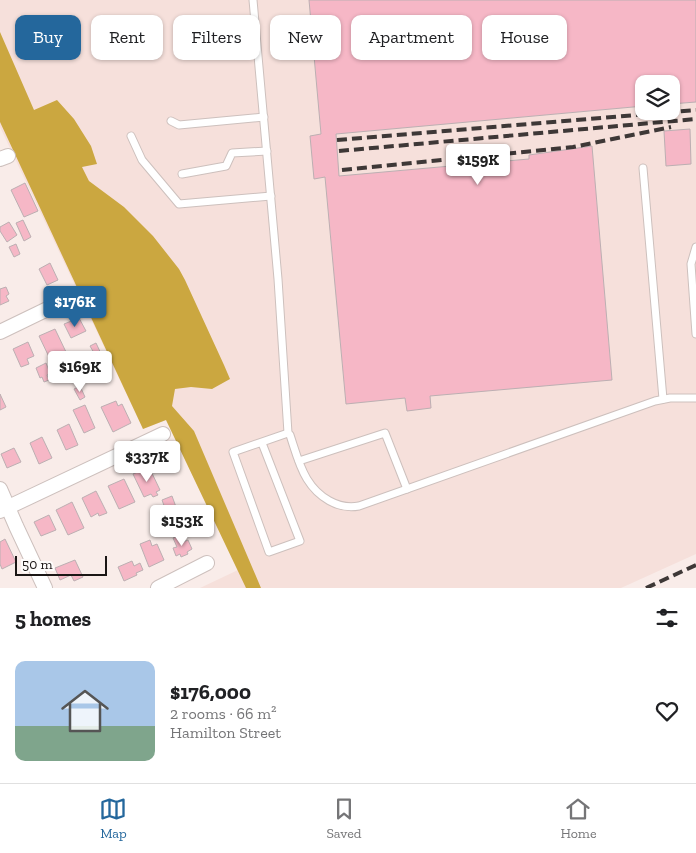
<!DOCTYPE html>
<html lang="en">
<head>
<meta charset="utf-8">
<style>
	body { margin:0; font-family:"Zilla Slab",serif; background:#f6f6f6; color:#202124; height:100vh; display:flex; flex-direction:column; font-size:19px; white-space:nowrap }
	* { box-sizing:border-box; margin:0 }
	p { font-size:16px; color:#757577 }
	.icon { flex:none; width:28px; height:28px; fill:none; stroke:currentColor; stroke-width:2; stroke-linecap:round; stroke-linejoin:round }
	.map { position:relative; height:588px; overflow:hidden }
	.panel { display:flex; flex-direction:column; background:#fff; flex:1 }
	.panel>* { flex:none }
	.hud { position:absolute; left:15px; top:15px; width:666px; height:45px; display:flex; gap:10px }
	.tools { position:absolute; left:635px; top:75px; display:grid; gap:10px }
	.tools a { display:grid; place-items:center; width:45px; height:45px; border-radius:10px; background:#fff; box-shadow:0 1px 4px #0004; font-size:25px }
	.scale { position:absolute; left:15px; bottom:12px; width:92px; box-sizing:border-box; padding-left:5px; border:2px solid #1b1615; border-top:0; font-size:14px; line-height:18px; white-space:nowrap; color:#1b1615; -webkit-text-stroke:4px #fefcfb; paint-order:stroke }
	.price { position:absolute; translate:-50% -42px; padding:0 11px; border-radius:5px; background:#fff; color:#222; font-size:16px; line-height:32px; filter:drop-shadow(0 1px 2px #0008) }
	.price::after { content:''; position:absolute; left:50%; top:30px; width:15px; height:11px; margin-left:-8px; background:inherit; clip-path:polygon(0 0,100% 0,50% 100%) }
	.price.selected { background:#24679c; color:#fff }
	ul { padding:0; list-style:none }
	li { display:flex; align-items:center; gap:15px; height:125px; padding:0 15px }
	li+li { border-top:1px solid #e0e0e0 }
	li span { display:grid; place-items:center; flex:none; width:140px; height:100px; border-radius:10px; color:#555 }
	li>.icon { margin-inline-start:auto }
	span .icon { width:60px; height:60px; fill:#fffc; stroke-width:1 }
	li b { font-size:21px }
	h2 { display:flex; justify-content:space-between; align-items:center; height:60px; padding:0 15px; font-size:21px }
	.pill { padding:0 18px; border-radius:10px; background:#fff; box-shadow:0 1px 4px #0004; font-size:18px; line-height:45px }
	.pill.selected { background:#24679c; color:#fff }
	.menu { display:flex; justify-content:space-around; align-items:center; height:70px; border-top:1px solid #e0e0e0; background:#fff; font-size:14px; color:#757577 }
	.menu a { display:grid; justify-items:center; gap:2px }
	.menu .selected { color:#24679c }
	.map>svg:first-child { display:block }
</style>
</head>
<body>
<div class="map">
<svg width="696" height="588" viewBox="0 0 696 588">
	<rect width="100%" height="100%" fill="#f9ece9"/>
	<path fill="#f6e0db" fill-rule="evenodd" d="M0 0H696V554L621 588H200L238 570 166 420 143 429 0 127ZM644 84H671V111H644Z"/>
	<path fill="#cba740" d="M0 32 34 110 57 100 74 119 91 146 97 164 82 167 89 181 124 207 153 236 179 269 185 280 224 365 230 379 212 389 191 387 175 389 172 406 194 431 261 588H246L166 420 143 429 0 122Z"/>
	<g fill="#f6b7c6" stroke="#bcafb2">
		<path d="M309 0H696V102L671 104V84H644V106L336 134 339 176 529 159V155L592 146 612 380 430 396 431 408 407 411 405 398 346 404 325 177 314 179 310 136 321 134Z"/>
		<path d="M690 129 691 164 666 166 664 131Z"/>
		<path d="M25 183 38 211 24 217 11 190Z"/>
		<path d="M23 220 31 237 24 241 16 223Z"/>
		<path d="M9 222 17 235 7 242 0 231V227Z"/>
		<path d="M16 244 20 254 14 257 9 247Z"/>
		<path d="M50 263 58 280 47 285 39 269Z"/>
		<path d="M6 287 9 294 6 296 9 301 0 305V289Z"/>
		<path d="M79 318 86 331 71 338 64 324Z"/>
		<path d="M55 329 66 352 50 359 39 336Z"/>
		<path d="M28 342 34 356 27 359 29 364 21 367 13 349Z"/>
		<path d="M96 343 103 358 98 360 90 346Z"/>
		<path d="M46 363 50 373 47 375 49 380 44 382 42 377 40 378 36 368Z"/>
		<path d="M80 386 85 397 80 400 74 389Z"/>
		<path d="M0 394 6 407 0 410Z"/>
		<path d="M116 401 118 406 122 404 131 423 113 432 101 407Z"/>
		<path d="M85 405 95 428 84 433 73 410Z"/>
		<path d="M69 424 78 445 66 450 57 430Z"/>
		<path d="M42 437 52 458 39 464 30 443Z"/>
		<path d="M14 448 21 462 7 468 1 454Z"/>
		<path d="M149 467 160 490 156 492 158 495 153 497 151 494 144 497 133 474Z"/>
		<path d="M124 479 135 502 119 509 108 486Z"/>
		<path d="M96 491 107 513 99 516 98 513 91 517 82 498Z"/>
		<path d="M172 496 176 507 166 511 162 500Z"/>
		<path d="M72 502 84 528 68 535 56 510Z"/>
		<path d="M49 515 56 530 41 536 34 522Z"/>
		<path d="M180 535 183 542 188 540 192 549 187 552 188 554 181 557 180 554 176 556 173 548 177 547 173 538Z"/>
		<path d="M5 539 16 562 2 569 0 564V542Z"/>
		<path d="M150 540 152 546 157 544 164 560 149 567 140 544Z"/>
		<path d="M75 560 83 577 74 581 71 575 60 580 55 568Z"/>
		<path d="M132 561 134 566 140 563 143 570 136 573 137 575 124 581 118 567Z"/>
	</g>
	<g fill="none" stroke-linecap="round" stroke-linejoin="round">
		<g stroke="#cdc0bd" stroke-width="9">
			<g id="service">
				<path d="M253 0 278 279 288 433 290 435C295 450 299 466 307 479 318 497 338 510 359 506L655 401 670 398H696"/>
				<path d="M171 121 179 125 264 117"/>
				<path d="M131 136 142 160 179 204 271 196"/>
				<path d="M643 168 663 399"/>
				<path d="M182 174 226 166 232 153 267 151"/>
				<path d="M696 247 691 264 696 334"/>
				<path d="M262 443 300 541 269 552 233 452 288 433"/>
				<path d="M299 461 385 433 407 489"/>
			</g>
		</g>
		<g stroke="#cdc0bd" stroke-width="16">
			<g id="minor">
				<path d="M0 159 8 156"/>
				<path d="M0 332 66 300"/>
				<path d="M0 489 16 526 45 588"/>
				<path d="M0 511 163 434"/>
				<path d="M158 588 207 563"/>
			</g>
		</g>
		<use href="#service" stroke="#fff" stroke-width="7"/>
		<use href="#minor" stroke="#fff" stroke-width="14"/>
		<g stroke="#3e3837" stroke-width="4" stroke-dasharray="10 5" stroke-linecap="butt">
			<path d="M337 140 696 110"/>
			<path d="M339 151 696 119"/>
			<path d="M342 170 573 147 671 127"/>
			<path d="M646 588 696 565"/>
		</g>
	</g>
</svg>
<div class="tools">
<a><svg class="icon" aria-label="layers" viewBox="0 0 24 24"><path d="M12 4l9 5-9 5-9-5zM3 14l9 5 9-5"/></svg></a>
</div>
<div class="scale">50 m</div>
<b class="price" style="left:478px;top:186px">$159K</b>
<b class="price selected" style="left:75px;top:328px">$176K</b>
<b class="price" style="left:80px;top:393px">$169K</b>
<b class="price" style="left:147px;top:483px">$337K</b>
<b class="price" style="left:182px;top:547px">$153K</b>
<div class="hud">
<a class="pill selected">Buy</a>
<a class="pill">Rent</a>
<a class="pill">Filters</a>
<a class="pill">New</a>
<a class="pill">Apartment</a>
<a class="pill">House</a>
</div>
</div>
<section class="panel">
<h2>5 homes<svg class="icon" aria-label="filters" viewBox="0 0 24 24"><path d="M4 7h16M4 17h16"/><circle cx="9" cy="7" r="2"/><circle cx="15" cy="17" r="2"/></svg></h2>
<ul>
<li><span style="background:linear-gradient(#a9c7e8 65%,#7fa58c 0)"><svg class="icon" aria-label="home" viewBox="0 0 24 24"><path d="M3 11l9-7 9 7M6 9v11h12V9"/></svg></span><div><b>$176,000</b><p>2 rooms · 66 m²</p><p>Hamilton Street</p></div><svg class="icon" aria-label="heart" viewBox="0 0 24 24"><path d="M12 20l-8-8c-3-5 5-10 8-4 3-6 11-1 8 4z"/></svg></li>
</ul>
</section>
<nav class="menu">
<a class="selected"><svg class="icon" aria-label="map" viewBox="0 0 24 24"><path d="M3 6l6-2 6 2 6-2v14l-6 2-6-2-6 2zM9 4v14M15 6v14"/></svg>Map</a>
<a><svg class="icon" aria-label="saved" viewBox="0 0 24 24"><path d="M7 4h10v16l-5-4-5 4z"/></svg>Saved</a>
<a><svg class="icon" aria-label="home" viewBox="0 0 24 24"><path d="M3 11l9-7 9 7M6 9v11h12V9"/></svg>Home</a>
</nav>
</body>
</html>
